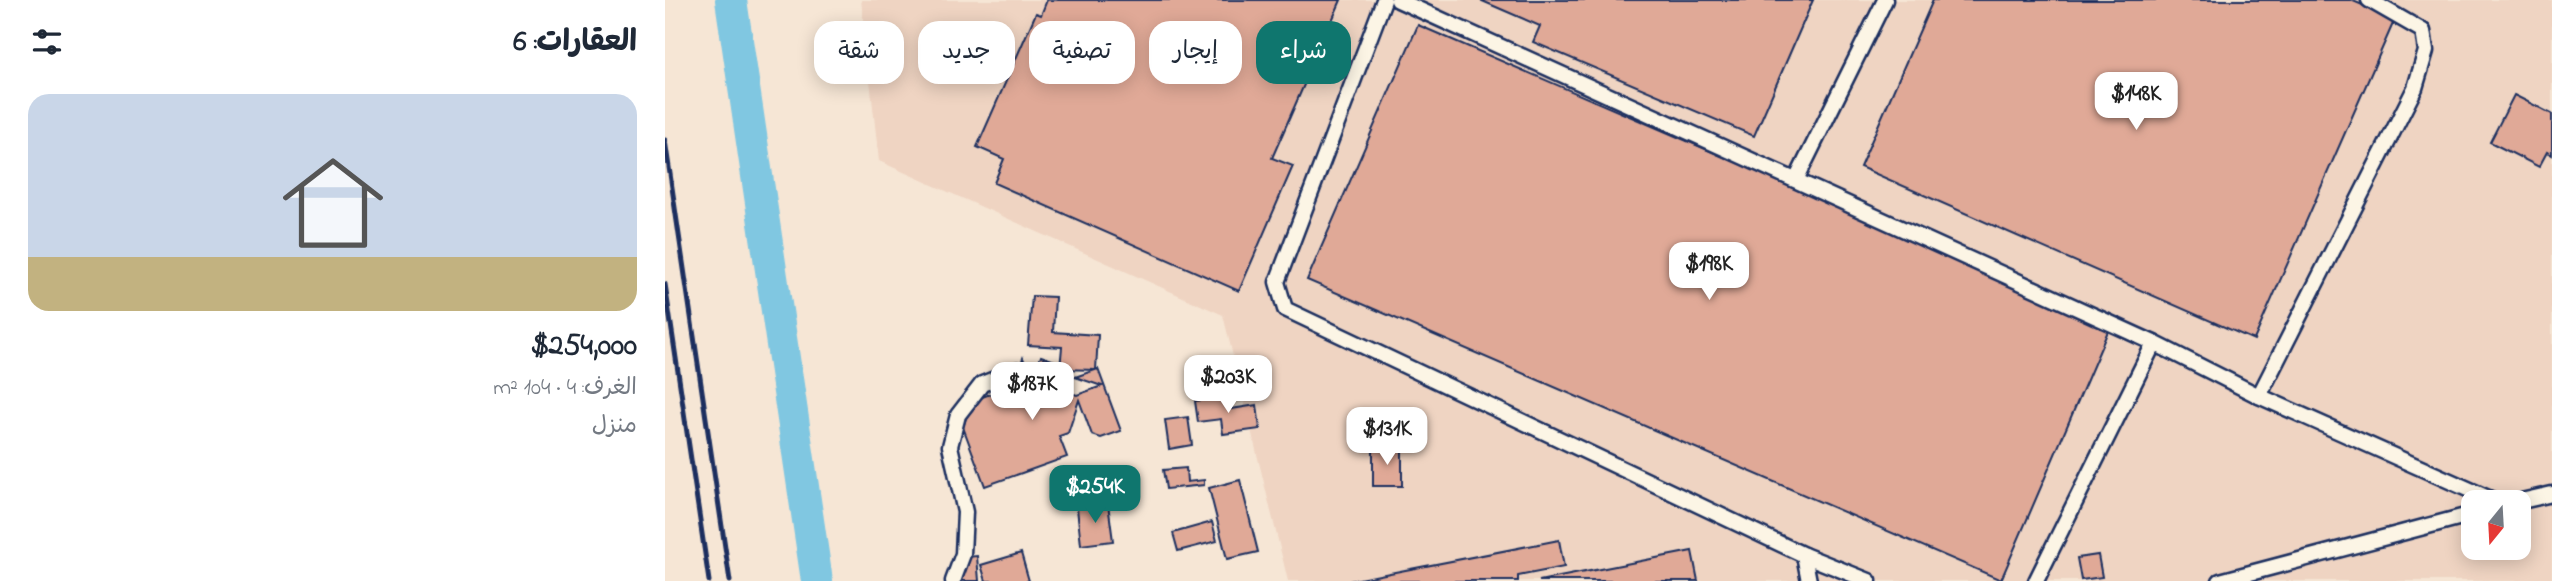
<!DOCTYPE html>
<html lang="ar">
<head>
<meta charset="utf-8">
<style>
	body { margin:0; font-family:"Indie Flower","Playpen Sans Arabic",sans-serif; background:#f2f2f3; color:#1f2937; direction:rtl; height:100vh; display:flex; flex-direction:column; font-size:26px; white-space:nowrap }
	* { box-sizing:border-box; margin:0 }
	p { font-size:23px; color:#747a83 }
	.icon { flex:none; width:38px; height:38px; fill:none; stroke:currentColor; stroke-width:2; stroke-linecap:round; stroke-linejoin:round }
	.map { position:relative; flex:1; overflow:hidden; direction:ltr }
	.side { display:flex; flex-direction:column; background:#fff; width:665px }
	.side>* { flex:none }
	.top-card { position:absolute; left:21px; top:21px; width:665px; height:63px; direction:rtl; display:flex; gap:14px }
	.needle { width:46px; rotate:198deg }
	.controls { position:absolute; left:1796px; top:490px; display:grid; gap:14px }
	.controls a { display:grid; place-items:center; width:70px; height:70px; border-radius:14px; background:#fff; box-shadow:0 4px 18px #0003; font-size:35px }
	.price { position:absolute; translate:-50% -60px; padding:0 16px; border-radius:14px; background:#fff; color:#222; font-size:23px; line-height:46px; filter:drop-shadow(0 2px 4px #0008) }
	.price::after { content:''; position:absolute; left:50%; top:42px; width:21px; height:16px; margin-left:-10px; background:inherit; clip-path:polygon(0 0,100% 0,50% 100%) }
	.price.current { background:#0f766e; color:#fff }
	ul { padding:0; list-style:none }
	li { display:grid; align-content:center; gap:14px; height:371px; padding:0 28px }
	li span { display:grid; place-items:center; height:217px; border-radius:21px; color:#555 }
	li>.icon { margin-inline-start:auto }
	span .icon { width:126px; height:126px; fill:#fffc; stroke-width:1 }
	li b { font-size:30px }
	h2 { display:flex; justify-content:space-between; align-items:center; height:84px; padding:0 28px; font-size:30px }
	.chip { padding:0 24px; border-radius:21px; background:#fff; box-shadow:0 4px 18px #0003; font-size:24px; line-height:63px }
	.chip.current { background:#0f766e; color:#fff }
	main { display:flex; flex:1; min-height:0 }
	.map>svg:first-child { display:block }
</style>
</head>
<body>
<main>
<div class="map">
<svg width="1887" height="581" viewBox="0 0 1887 581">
	<rect width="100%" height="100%" fill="#f6e6d5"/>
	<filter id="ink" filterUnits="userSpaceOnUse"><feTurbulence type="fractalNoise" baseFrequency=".0143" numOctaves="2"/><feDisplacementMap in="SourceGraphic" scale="14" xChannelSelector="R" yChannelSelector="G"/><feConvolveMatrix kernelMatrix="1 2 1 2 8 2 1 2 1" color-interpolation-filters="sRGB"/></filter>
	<g filter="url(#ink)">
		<path fill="#efd4c2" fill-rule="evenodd" d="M196 0H1887V581H623L558 315 214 161ZM1808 502H1853V548H1808Z"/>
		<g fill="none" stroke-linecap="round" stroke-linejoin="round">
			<path stroke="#80c7e1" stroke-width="32" d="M66 0 152 581"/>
		</g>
		<g fill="#e0a997" stroke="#1b2f5e" stroke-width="2">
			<path d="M382 0H676L607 158 628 166 574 291 329 183 339 159 312 147 371 13 376 15Z"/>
			<path d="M815 0H1148L1089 136 868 42 875 26Z"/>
			<path d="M1268 0H1686L1730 19 1589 340 1195 167Z"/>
			<path d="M753 25 1446 324 1336 580 642 280Z"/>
			<path d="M1849 95 1887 114V155L1882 152 1874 167 1825 142Z"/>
			<path d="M367 296 390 297 388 332 433 335 431 370 395 369 397 347 363 345Z"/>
			<path d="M376 356 395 363 392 375 397 390 412 395 437 386 410 377 433 369 456 431 436 438 427 435 414 400 403 433 394 436 402 457 320 486 298 427 307 401 338 389 346 393 358 358 369 386 378 390 383 377 370 373Z"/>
			<path d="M565 396 566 409 592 405 595 429 558 434 556 419 533 422 530 401Z"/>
			<path d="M523 417 527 445 504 449 500 420Z"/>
			<rect x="708" y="448" width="29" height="38"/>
			<path d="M521 468 522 482 539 480V485L501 489 498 470Z"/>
			<path d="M575 480 593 552 562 559 544 488Z"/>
			<path d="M443 504 448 541 416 545 412 508Z"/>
			<path d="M547 522 552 541 513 551 508 533Z"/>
			<path d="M894 540 899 567 853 576V581H684Z"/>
			<path d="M1027 551 1033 581H874Z"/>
			<path d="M356 553 364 581H321L316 565Z"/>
			<path d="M1433 555 1437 577 1416 580 1412 558Z"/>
			<path d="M312 556 314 581H294L292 558Z"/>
		</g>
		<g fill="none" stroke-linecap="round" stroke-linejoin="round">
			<g stroke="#1b2f5e" stroke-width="19">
				<g id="service">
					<path d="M719 0 612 282 620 309 1139 555 1204 581"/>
					<path d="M733 0 1489 343 1594 396 1832 502"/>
					<path d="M1131 180 1220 0"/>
					<path d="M1594 396 1750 88 1761 51 1758 31 1704 0"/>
					<path d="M1852 502 1887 494"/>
					<path d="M1139 555 1144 581"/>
					<path d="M288 581 298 554 300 512 285 446 293 415 317 384 352 370"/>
					<path d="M1371 581 1489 343"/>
					<path d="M1555 581 1808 514"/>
				</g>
			</g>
			<use href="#service" stroke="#fcf5e5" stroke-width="14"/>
			<g stroke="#1b2f5e" stroke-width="5">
				<path d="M0 140 65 581"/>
				<path d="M0 284 44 581"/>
			</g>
		</g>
	</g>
</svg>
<div class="controls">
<a><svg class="needle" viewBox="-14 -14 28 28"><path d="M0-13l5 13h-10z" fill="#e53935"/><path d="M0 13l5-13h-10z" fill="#747a83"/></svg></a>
</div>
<b class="price" style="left:1471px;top:132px">$148K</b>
<b class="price" style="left:1044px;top:302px">$198K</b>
<b class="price" style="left:563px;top:415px">$203K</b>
<b class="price" style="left:367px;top:422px">$187K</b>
<b class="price" style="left:722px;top:467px">$131K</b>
<b class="price current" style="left:430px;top:525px">$254K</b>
<div class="top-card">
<a class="chip current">شراء</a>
<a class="chip">إيجار</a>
<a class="chip">تصفية</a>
<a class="chip">جديد</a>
<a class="chip">شقة</a>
</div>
</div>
<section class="side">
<h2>العقارات: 6<svg class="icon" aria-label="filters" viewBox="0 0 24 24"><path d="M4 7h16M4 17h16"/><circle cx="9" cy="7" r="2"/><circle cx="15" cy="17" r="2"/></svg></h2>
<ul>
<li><span style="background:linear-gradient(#c9d6e8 75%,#c2b280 0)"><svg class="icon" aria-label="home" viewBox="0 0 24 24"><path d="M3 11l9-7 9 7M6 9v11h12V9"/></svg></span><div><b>$254,000</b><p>الغرف: 4 · 104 m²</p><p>منزل</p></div></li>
</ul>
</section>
</main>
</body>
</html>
